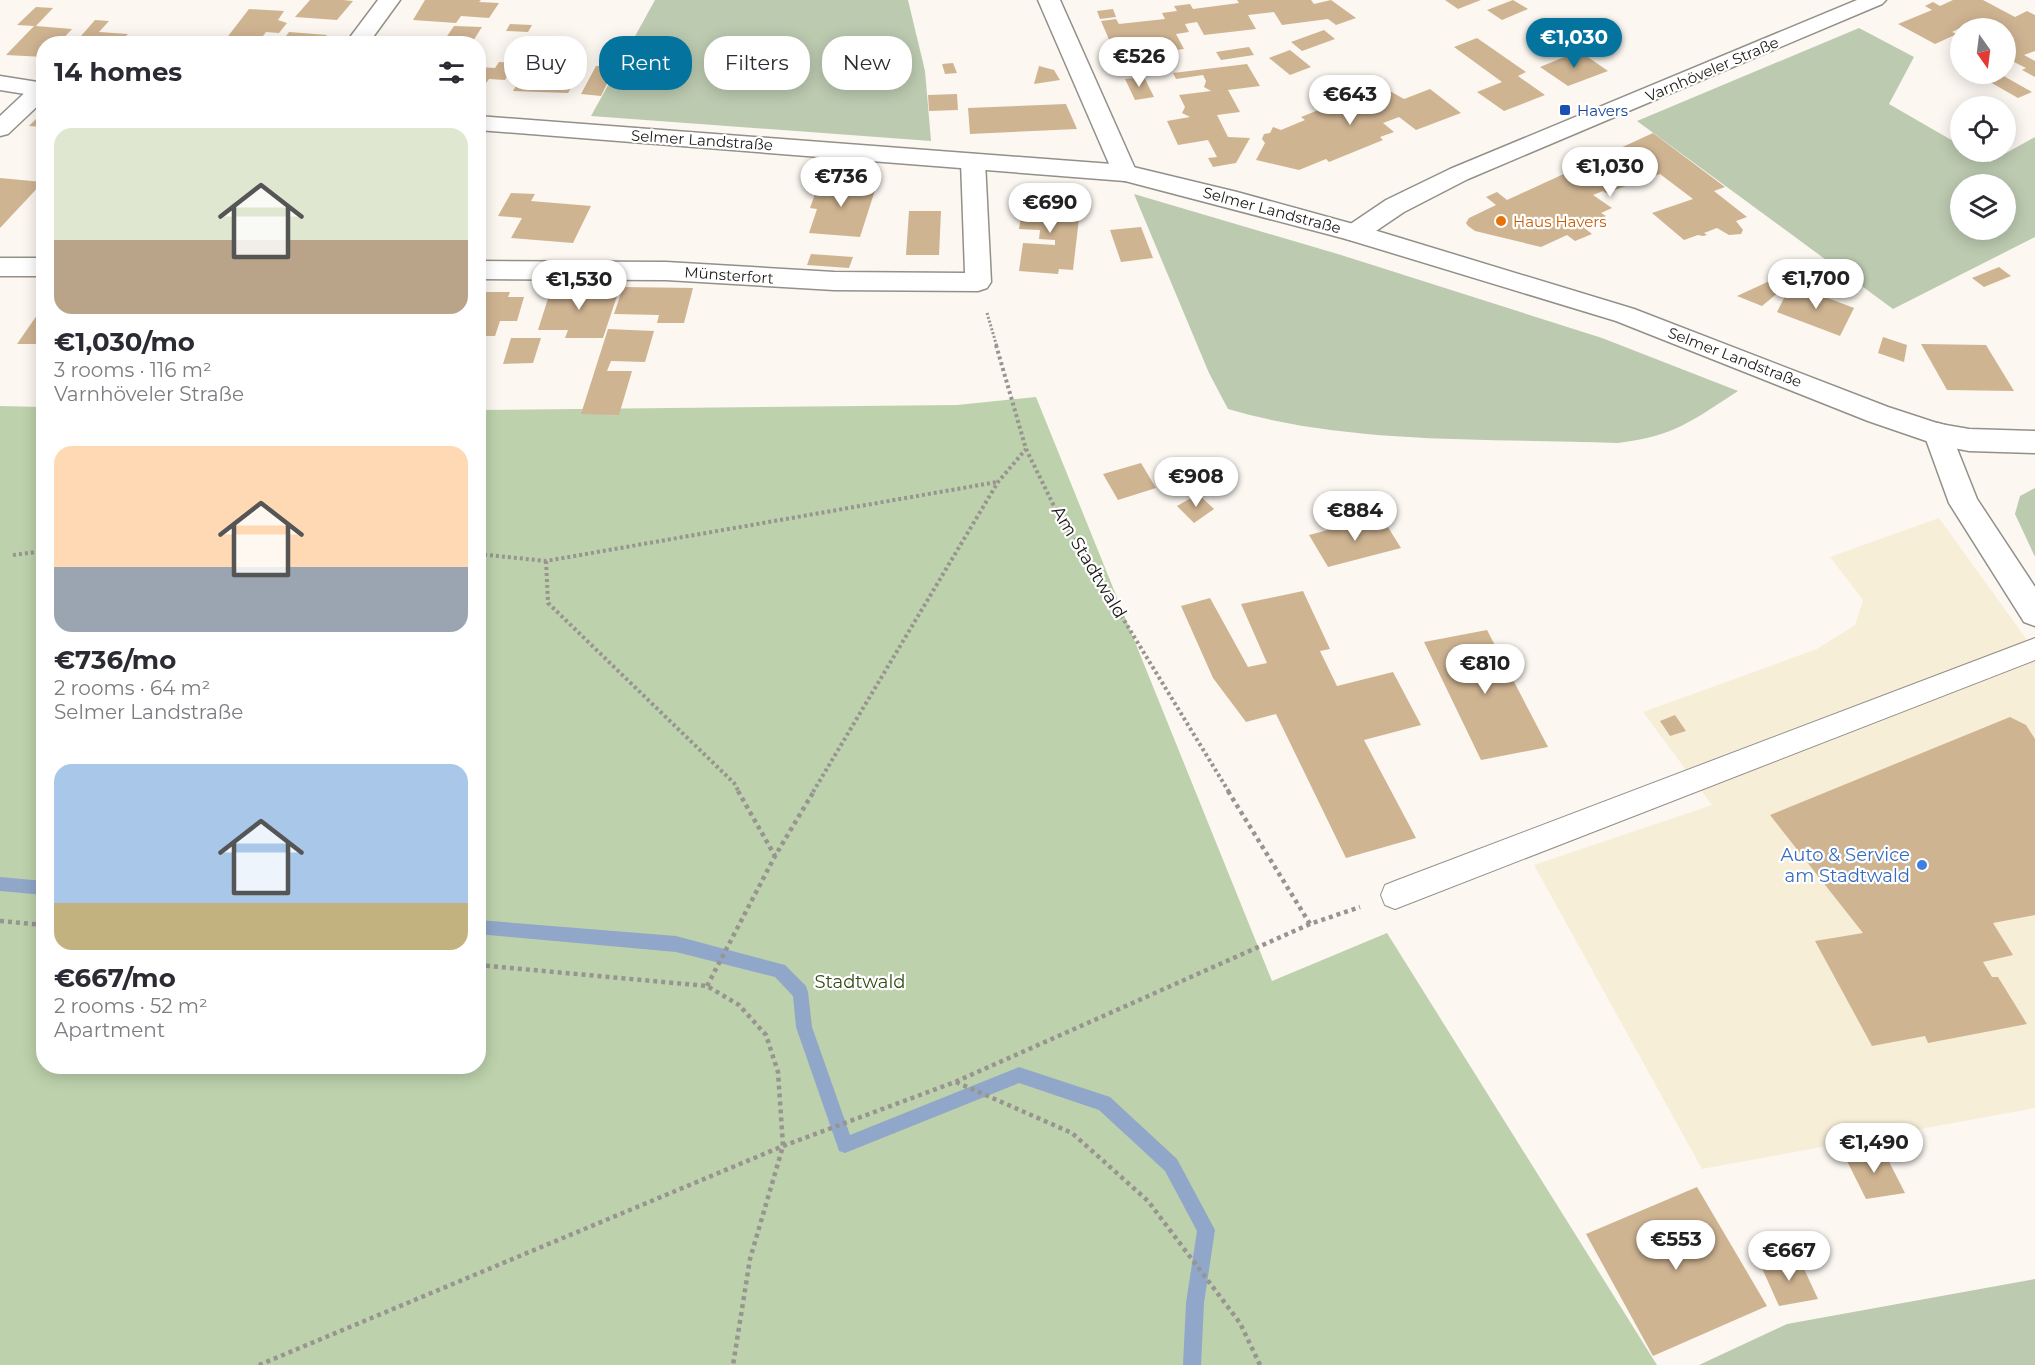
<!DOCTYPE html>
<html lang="en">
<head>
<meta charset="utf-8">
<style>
	body { margin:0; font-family:Montserrat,sans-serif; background:#f7f7f7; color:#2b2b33; height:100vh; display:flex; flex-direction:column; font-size:22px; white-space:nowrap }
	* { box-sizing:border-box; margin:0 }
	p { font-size:20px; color:#7c7c81 }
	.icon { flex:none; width:33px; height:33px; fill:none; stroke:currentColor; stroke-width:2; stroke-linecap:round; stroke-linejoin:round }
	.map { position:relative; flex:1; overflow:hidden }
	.details { position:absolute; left:36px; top:36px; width:450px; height:1038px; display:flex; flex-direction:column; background:#fff; border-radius:24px; box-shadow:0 3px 15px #0003 }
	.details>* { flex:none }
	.top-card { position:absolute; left:504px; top:36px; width:570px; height:54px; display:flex; gap:12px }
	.needle { width:39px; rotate:166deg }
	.tools { position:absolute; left:1950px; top:18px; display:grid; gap:12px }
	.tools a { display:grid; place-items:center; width:66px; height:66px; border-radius:50%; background:#fff; box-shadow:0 3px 15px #0003; font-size:30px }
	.price { position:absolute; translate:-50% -51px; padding:0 14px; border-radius:21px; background:#fff; color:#222; font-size:20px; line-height:39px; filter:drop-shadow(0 2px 3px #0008) }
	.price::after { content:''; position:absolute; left:50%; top:36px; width:18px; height:14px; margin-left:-9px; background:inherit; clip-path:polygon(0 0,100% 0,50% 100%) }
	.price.active { background:#04749f; color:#fff }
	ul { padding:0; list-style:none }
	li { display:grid; align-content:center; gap:12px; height:318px; padding:0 18px }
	li span { display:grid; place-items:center; height:186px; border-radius:18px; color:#555 }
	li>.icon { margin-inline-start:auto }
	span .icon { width:108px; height:108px; fill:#fffc; stroke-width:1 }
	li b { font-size:26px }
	h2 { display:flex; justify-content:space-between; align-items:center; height:72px; padding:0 18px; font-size:26px }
	.tag { padding:0 21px; border-radius:24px; background:#fff; box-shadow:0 3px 15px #0003; font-size:21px; line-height:54px }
	.tag.active { background:#04749f; color:#fff }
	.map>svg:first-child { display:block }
</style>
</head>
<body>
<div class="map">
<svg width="2035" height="1365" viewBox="0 0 2035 1365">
	<rect width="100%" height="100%" fill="#fcf7f1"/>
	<path fill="#f7eed8" d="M1939 518 2035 651V1108L1702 1169 1534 865 1712 805 1643 712 1817 649 1855 625 1863 600 1830 557Z"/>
	<g fill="#bccab0" fill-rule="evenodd">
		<path d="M655 0H908L925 71 931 141 591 116Z"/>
		<path d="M1859 28 1914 57 1889 104 1960 145V152H1971L1990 162 2035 137V237L1893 309 1637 121ZM1960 184H2006V230H1960Z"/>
		<path d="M1134 194 1341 255 1602 338 1738 391C1692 421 1674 436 1618 443 1491 438 1350 445 1228 409L1209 373Z"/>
		<path d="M2035 488V557L2015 514 2020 496Z"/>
		<path d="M2035 1279V1365H1699L1787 1324Z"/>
	</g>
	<path fill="#bdd1ac" d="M1036 397 1272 981 1387 933 1657 1365H0V406L43 407 44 1066H478L479 410 957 405Z"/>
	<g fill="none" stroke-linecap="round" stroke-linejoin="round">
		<g fill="#90a7c9" fill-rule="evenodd">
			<path d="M0 877 44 881V895L0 891Z"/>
			<path d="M478 920 676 936 785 965 806 986 808 992 812 1027 850 1135 1019 1067 1110 1097 1177 1159 1215 1230 1204 1303 1201 1365H1183L1186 1303 1197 1231 1165 1171 1099 1110 1019 1083 845 1153 839 1151 837 1145 796 1027 793 996 775 977 676 952 478 934Z"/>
		</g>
	</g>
	<g fill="#cfb492">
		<path d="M310 0H343L353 1 337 20 295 17Z"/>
		<path d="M425 0H481L479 2 499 3 489 18 461 16 456 23 413 20Z"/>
		<path d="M1237 0H1311L1314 4 1331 0 1356 18 1336 25 1328 19 1282 25 1274 12 1248 15 1256 29 1204 35 1197 22 1185 24 1189 32 1176 34 1184 49 1131 55 1124 42 1111 44 1101 21 1116 19 1119 24 1165 19 1162 13 1177 11 1174 6 1190 4 1193 9 1239 3Z"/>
		<path d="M1445 0H1481L1458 9Z"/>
		<path d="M1513 0 1528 9 1502 20 1487 10Z"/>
		<path d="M1953 0H1983L2015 17 2027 11 2035 15V51L2024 55 2035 61V77L2022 70 2026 68 2006 58V28H1989L1974 21 1952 32 1957 34 1935 44 1898 24 1932 10 1925 6 1933 2 1940 6Z"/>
		<path d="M36 7 53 8 36 26 72 29 58 44H44V57L6 55 34 26 17 25Z"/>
		<path d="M249 9 284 11 278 20 287 23 279 33 266 32 257 44H222Z"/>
		<path d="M1113 9 1116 17 1100 19 1097 11Z"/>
		<path d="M95 20 109 21 99 32 128 34 124 38 142 40 138 44H74Z"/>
		<path d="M1547 21 1578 42 1565 47 1534 26Z"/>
		<path d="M510 24 532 25 528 32 506 31Z"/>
		<path d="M454 26 482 27 471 44 443 42Z"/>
		<path d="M1324 30 1335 39 1302 51 1291 42Z"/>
		<path d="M289 32 327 35 321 44H280Z"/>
		<path d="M531 37 565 38 552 59 571 61 563 75 578 76 568 93 513 91 534 56 520 55Z"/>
		<path d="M1477 38 1526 72 1518 76 1545 95 1504 111 1477 92 1502 82 1454 47Z"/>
		<path d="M1249 47 1254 55 1221 60 1216 52Z"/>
		<path d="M1290 50 1311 67 1290 75 1269 58Z"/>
		<path d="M1579 51 1608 71 1568 86 1540 67Z"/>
		<path d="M499 62 515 63 505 80 489 79 478 94V67L495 68Z"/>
		<path d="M953 63 957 73 945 74 942 64Z"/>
		<path d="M1247 64 1260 86 1228 90 1240 112 1217 115 1228 137 1250 138 1236 163 1213 167 1208 158 1217 157 1208 140 1178 145 1167 121 1190 117 1182 113 1185 107 1179 95 1211 91 1204 87 1206 81 1203 75 1176 79 1173 73Z"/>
		<path d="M596 66 615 67 601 96 581 94Z"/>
		<path d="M1039 66 1054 70 1060 80 1034 84Z"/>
		<path d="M1992 74H2000L2032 92 2018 98 1983 78Z"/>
		<path d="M1349 76 1370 93 1388 90 1404 99 1430 89 1461 113 1416 130 1399 117 1383 123 1394 132 1380 137 1383 140 1329 162 1326 159 1299 170 1256 160 1265 143 1262 139 1264 134 1270 133 1273 127 1281 130 1305 120 1301 117 1331 105 1336 109 1354 101 1332 83Z"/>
		<path d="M1144 77 1154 97 1135 100 1125 79Z"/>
		<path d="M957 94 958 110 929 111 928 95Z"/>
		<path d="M1066 104 1077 129 970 134 968 108Z"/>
		<path d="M44 111V127L29 126Z"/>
		<path d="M1653 133 1725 187 1714 191 1747 217 1736 221 1743 230 1741 234 1729 235 1717 228 1704 233 1707 235 1703 236 1698 235 1684 240 1652 213 1693 199 1660 174 1606 193 1603 191 1593 195 1612 208 1601 213 1606 216 1583 227 1592 234 1575 241 1567 235 1541 247 1475 231 1468 226 1466 223 1469 218 1496 205 1486 197 1497 192 1507 200Z"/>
		<path d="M0 178 43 182 0 228Z"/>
		<path d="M820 180 877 184 860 237 809 233 817 209 810 208Z"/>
		<path d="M511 193 535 194 531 201 591 206 573 243 511 238 522 218 498 216Z"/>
		<path d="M1024 197 1081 201 1073 270 1059 269 1058 274 1019 271 1023 243 1055 245V240L1039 239 1040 230 1019 229Z"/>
		<path d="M909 211H941L939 255H906Z"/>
		<path d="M1141 227 1153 258 1121 262 1110 230Z"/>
		<path d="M811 254 853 257 849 268 807 265Z"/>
		<path d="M1999 267 2011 276 1984 287 1972 278Z"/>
		<path d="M1776 278 1785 281 1779 292 1762 306 1737 296Z"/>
		<path d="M1791 284 1854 308 1840 336 1777 312Z"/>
		<path d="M552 286 620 287 603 338H565L568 330H538Z"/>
		<path d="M623 287 693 288 684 323H657L659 315 614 314Z"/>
		<path d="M478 292H510L508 297H524L517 321H500L495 336H478Z"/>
		<path d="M44 305V344H17Z"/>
		<path d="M608 329 654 331 645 362 611 361 607 371H632L619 415 581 414Z"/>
		<path d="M1883 337 1907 345 1904 362 1878 353Z"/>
		<path d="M511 338H541L533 363 503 364Z"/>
		<path d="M1921 344 1986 345 2014 391 1947 390Z"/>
		<path d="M1141 463 1156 488 1118 500 1103 474Z"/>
		<path d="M1198 494 1214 509 1194 523 1177 506Z"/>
		<path d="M1381 516 1401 548 1328 567 1309 535Z"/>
		<path d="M1303 591 1330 649 1320 651 1337 686 1393 672 1421 725 1364 740 1416 838 1346 858 1276 714 1246 722 1213 678 1181 606 1210 598 1248 667 1267 663 1241 604Z"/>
		<path d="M1487 630 1548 747 1481 760 1424 642Z"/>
		<path d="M1675 715 1686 731 1670 736 1660 721Z"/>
		<path d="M2010 717 2026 725 2035 739V915L1993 923 2013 955 1983 962 1992 977H1998L2027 1024 1928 1043 1925 1036 1872 1046 1815 941 1863 933 1770 815Z"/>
		<path d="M1882 1148 1905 1193 1866 1199 1844 1155Z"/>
		<path d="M1697 1187 1767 1306 1653 1356 1586 1234Z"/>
		<path d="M1799 1258 1818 1299 1779 1306 1761 1266Z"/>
	</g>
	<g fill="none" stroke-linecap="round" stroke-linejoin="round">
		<g stroke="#938f89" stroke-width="2">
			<path id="service" d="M2035 638V660L1395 909 1385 905 1381 895 1385 885 1395 881Z"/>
		</g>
		<g stroke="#938f89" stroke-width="3">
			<g id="minor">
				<path d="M378 0H400L368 44H345Z"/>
				<path d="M44 84V100L8 134 0 136V116L33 85Z"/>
				<path d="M973 154 981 156 985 161 991 282 987 288 978 291 834 290 666 280 478 279V261L666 262 834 272 965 273 961 161 965 156Z"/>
				<rect x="0" y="258" width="44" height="18"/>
				<path d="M1938 423 1948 426 1977 499 2035 587V626L2024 622 1949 503 1924 434 1928 426Z"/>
			</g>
		</g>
		<g stroke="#938f89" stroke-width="3">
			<g id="tertiary">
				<path d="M1038 0H1060L1137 173 1134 178 1125 181 1116 178 1113 173Z"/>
				<path d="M1857 0H1886L1882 4 1468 179 1404 212 1364 239 1355 241 1346 239 1342 233 1346 227 1386 200 1450 169Z"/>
			</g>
		</g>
		<g stroke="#938f89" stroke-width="3">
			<g id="secondary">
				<path d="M0 76 44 83V97L0 90Z"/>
				<path d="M478 116 1125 165 1237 192 1364 227 1634 309 1888 407 1940 424 1969 429 2035 431V453L1969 451 1938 445 1868 421 1616 321 1346 239 1125 181 478 130Z"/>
			</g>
		</g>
		<path stroke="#989490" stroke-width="3" stroke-dasharray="2 2" stroke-linecap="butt" d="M987 313 997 347"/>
		<g stroke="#989490" stroke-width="4" stroke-dasharray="3 3" stroke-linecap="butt">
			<path d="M996 345 1026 449 1053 504 1229 792"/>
			<path d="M478 554 546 561 997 482"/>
			<path d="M13 555 44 551"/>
			<path d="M546 561 548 603 734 783 739 792"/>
			<path d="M813 792 998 482 1026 449"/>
		</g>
		<g stroke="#989490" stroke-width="4.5" stroke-dasharray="4 4" stroke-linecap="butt">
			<path d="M738 791 775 856"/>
			<path d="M1228 791 1310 924"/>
			<path d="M0 921 44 925"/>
			<path d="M478 965 707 986 739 1005 766 1035 778 1072 783 1146 750 1259 733 1365"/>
			<path d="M707 986 775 856 814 791"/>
			<path d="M956 1082 1072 1133 1148 1201 1240 1323 1260 1365"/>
			<path d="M259 1365 783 1146 955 1082 1310 924 1360 907"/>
		</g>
		<use href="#service" fill="#fff" fill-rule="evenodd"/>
		<use href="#minor" fill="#fff" fill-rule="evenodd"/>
		<use href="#tertiary" fill="#fff" fill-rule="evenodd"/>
		<use href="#secondary" fill="#fff" fill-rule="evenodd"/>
	</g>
	<rect fill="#1a4fb4" stroke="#fff" stroke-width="2" x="1559" y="104" width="12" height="12" rx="3"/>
	<circle fill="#e8710a" stroke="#fff" stroke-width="2" cx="1501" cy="221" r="6"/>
	<circle fill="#3f7fe0" stroke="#fff" stroke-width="2" cx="1922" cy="865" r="6"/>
	<g text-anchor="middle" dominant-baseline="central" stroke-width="4.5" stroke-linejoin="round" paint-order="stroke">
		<g font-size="15" fill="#1d1b19" stroke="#fff">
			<text transform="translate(1712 69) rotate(-23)">Varnhöveler Straße</text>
			<text transform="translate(702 140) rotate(4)">Selmer Landstraße</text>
			<text transform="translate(1272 210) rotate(15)">Selmer Landstraße</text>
			<text transform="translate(729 275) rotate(4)">Münsterfort</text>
			<text transform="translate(1735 357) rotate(21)">Selmer Landstraße</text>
		</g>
		<g font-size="15" fill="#164399" stroke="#fff" text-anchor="start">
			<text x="1577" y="110">Havers</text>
		</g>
		<g font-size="15" fill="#c56008" stroke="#fff" text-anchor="start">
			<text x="1513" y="221">Haus Havers</text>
		</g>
		<g font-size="18" fill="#1d1b19" stroke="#fff">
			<text transform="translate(1089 562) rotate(59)">Am Stadtwald</text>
		</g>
		<g font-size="18" fill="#366cbe" stroke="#fff" text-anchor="end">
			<text x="1910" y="855">Auto &amp; Service<tspan x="1910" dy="21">am Stadtwald</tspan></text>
		</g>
		<g font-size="18" fill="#324b15" stroke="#fff">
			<text x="860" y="982">Stadtwald</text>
		</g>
	</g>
</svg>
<div class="tools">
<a><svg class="needle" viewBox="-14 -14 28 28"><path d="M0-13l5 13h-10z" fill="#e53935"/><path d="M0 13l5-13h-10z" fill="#7c7c81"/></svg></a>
<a><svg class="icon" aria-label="locate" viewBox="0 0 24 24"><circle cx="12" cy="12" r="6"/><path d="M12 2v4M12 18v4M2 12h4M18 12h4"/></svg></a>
<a><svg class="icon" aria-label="layers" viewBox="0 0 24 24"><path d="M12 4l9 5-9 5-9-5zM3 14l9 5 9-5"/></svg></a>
</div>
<b class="price active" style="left:1574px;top:69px">€1,030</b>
<b class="price" style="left:1139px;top:88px">€526</b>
<b class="price" style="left:1350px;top:126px">€643</b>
<b class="price" style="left:1610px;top:198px">€1,030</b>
<b class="price" style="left:841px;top:208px">€736</b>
<b class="price" style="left:1050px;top:234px">€690</b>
<b class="price" style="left:1816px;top:310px">€1,700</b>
<b class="price" style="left:579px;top:311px">€1,530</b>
<b class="price" style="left:1196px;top:508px">€908</b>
<b class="price" style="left:1355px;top:542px">€884</b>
<b class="price" style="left:1485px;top:695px">€810</b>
<b class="price" style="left:1874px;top:1174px">€1,490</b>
<b class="price" style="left:1676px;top:1271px">€553</b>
<b class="price" style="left:1789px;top:1282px">€667</b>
<div class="top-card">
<a class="tag">Buy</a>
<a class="tag active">Rent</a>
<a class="tag">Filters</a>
<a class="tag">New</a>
</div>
<section class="details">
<h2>14 homes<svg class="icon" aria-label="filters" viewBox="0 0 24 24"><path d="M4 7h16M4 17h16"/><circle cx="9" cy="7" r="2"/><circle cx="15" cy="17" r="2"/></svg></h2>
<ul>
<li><span style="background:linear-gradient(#dfe7d0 60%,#b9a48a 0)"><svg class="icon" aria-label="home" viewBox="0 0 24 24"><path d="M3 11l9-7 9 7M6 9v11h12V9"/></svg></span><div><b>€1,030/mo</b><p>3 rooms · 116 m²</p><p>Varnhöveler Straße</p></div></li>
<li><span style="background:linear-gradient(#ffd9b3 65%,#9aa5b1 0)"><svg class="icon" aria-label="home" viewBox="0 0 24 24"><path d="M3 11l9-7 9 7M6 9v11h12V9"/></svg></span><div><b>€736/mo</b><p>2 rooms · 64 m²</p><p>Selmer Landstraße</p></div></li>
<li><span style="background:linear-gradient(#a9c7e8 75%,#c2b280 0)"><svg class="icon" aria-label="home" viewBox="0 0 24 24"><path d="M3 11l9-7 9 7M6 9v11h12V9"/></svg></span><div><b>€667/mo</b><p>2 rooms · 52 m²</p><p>Apartment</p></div></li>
</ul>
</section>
</div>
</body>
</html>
